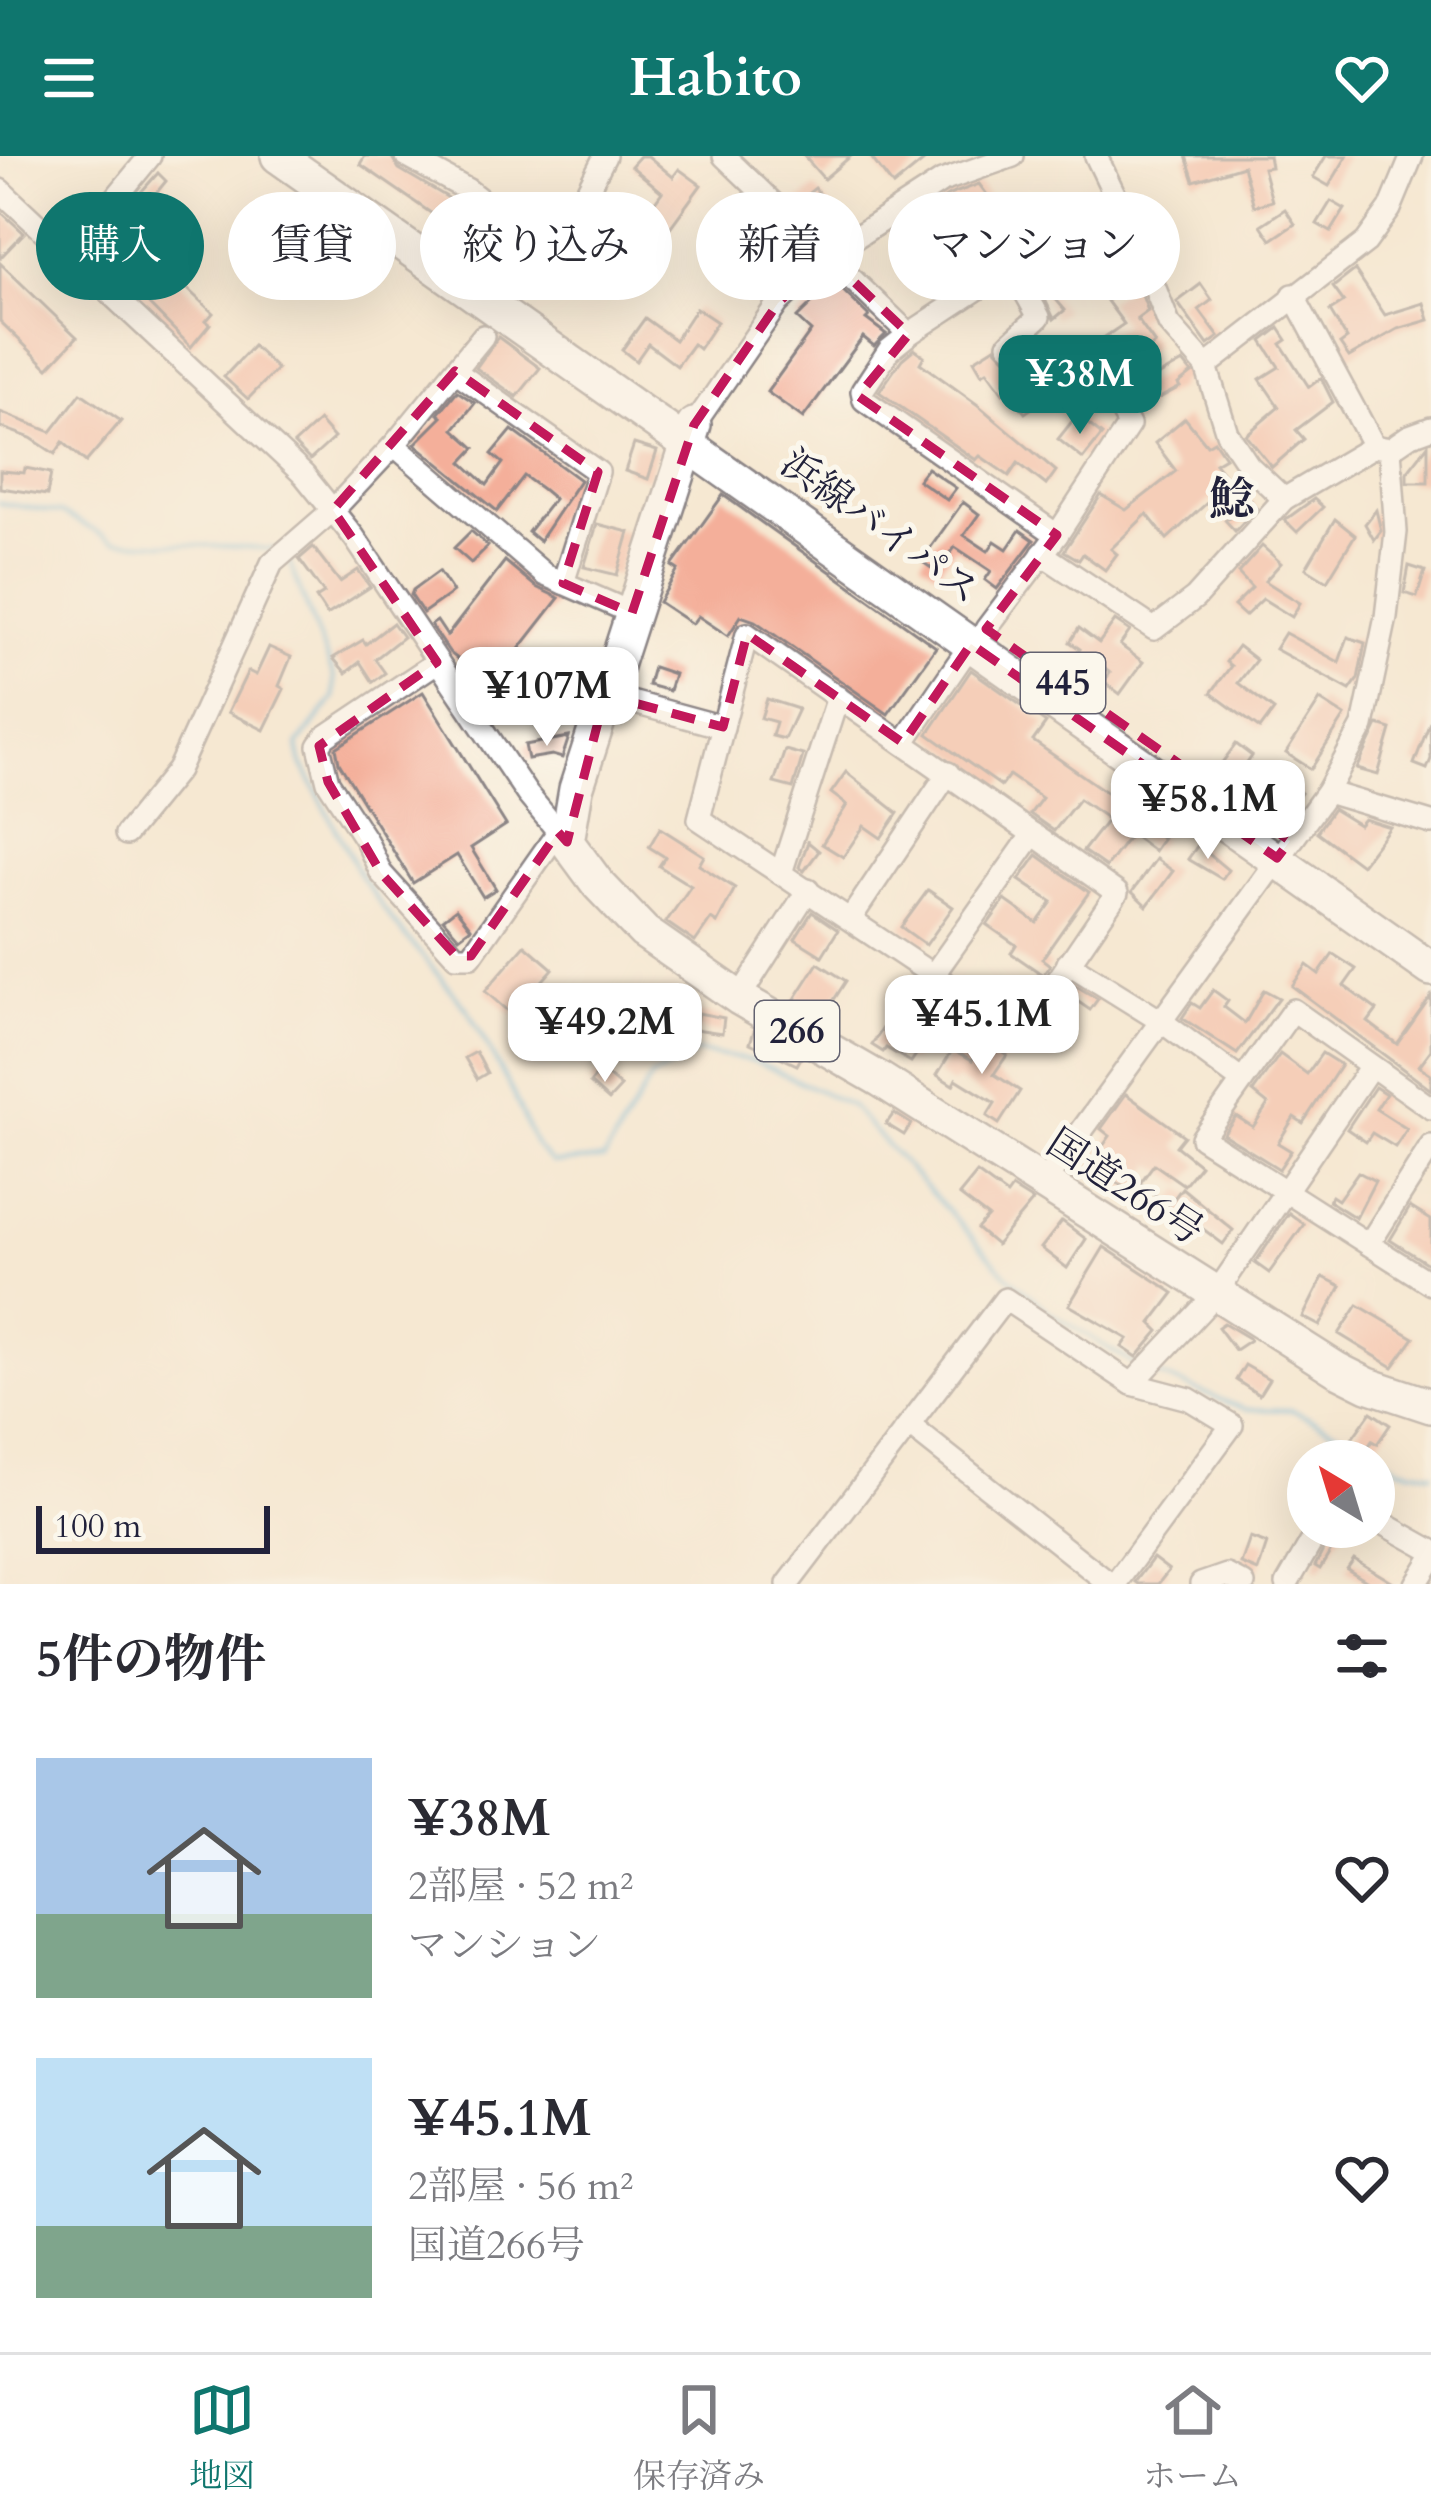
<!DOCTYPE html>
<html lang="ja">
<head>
<meta charset="utf-8">
<style>
	body { margin:0; font-family:Cardo,"Noto Serif JP",serif; background:#f2f2f3; color:#2b2b33; height:100vh; display:flex; flex-direction:column; font-size:45px; white-space:nowrap }
	* { box-sizing:border-box; margin:0 }
	p { font-size:39px; color:#7c7c81 }
	.icon { flex:none; width:66px; height:66px; fill:none; stroke:currentColor; stroke-width:2; stroke-linecap:round; stroke-linejoin:round }
	.map { position:relative; height:1428px; overflow:hidden }
	.drawer { display:flex; flex-direction:column; background:#fff; flex:1 }
	.drawer>* { flex:none }
	.banner { position:absolute; left:36px; top:36px; width:1359px; height:108px; display:flex; gap:24px }
	.needle { width:78px; rotate:322deg }
	.buttons { position:absolute; left:1287px; top:1284px; display:grid; gap:24px }
	.buttons a { display:grid; place-items:center; width:108px; height:108px; border-radius:50%; background:#fff; box-shadow:0 12px 48px #0002; font-size:60px }
	.scale { position:absolute; left:36px; bottom:30px; width:234px; box-sizing:border-box; padding-left:12px; border:6px solid #22223b; border-top:0; font-size:33px; line-height:42px; white-space:nowrap; color:#22223b; -webkit-text-stroke:9px #fbf7ec; paint-order:stroke }
	.price { position:absolute; translate:-50% -102px; padding:0 27px; border-radius:24px; background:#fff; color:#222; font-size:39px; line-height:78px; filter:drop-shadow(0 3px 6px #0008) }
	.price::after { content:''; position:absolute; left:50%; top:72px; width:36px; height:27px; margin-left:-18px; background:inherit; clip-path:polygon(0 0,100% 0,50% 100%) }
	.price.active { background:#0f766e; color:#fff }
	ul { padding:0; list-style:none }
	li { display:flex; align-items:center; gap:36px; height:300px; padding:0 36px }
	li span { display:grid; place-items:center; flex:none; width:336px; height:240px; border-radius:0px; color:#555 }
	li>.icon { margin-inline-start:auto }
	span .icon { width:144px; height:144px; fill:#fffc; stroke-width:1 }
	li b { font-size:51px }
	h2 { display:flex; justify-content:space-between; align-items:center; height:144px; padding:0 36px; font-size:51px }
	.tag { padding:0 42px; border-radius:54px; background:#fff; box-shadow:0 12px 48px #0002; font-size:42px; line-height:108px }
	.tag.active { background:#0f766e; color:#fff }
	header { display:flex; justify-content:space-between; align-items:center; height:156px; padding:0 36px; background:#0f766e; color:#fff; font-size:54px; font-weight:700 }
	.tabs { display:flex; justify-content:space-around; align-items:center; height:168px; border-top:3px solid #e1e1e2; background:#fff; font-size:33px; color:#7c7c81 }
	.tabs a { display:grid; justify-items:center; gap:6px }
	.tabs .active { color:#0f766e }
	.map>svg:first-child { display:block }
</style>
</head>
<body>
<header><svg class="icon" aria-label="menu" viewBox="0 0 24 24"><path d="M4 6h16M4 12h16M4 18h16"/></svg>Habito<svg class="icon" aria-label="heart" viewBox="0 0 24 24"><path d="M12 20l-8-8c-3-5 5-10 8-4 3-6 11-1 8 4z"/></svg></header>
<div class="map">
<svg width="1431" height="1428" viewBox="0 0 1431 1428">
	<rect width="100%" height="100%" fill="#fbf7ec"/>
	<filter id="ink" filterUnits="userSpaceOnUse"><feTurbulence type="fractalNoise" baseFrequency=".00833" numOctaves="2"/><feDisplacementMap in="SourceGraphic" scale="24" xChannelSelector="R" yChannelSelector="G"/><feConvolveMatrix kernelMatrix="1 2 1 2 8 2 1 2 1" color-interpolation-filters="sRGB"/></filter>
	<filter id="wash" filterUnits="userSpaceOnUse"><feTurbulence type="fractalNoise" baseFrequency=".004" numOctaves="4" result="noise"/><feDisplacementMap in="SourceGraphic" scale="48" xChannelSelector="R" yChannelSelector="G"/><feGaussianBlur stdDeviation="2.7" result="paint"/><feColorMatrix in="noise" values="0 0 0 0 0 0 0 0 0 0 0 0 0 0 0 0 0 1.4 0 .05"/><feComposite in="paint" operator="in"/></filter>
	<g filter="url(#wash)">
		<rect width="100%" height="100%" fill="#f6e8d2"/>
		<g fill="none" stroke-linecap="round" stroke-linejoin="round">
			<g stroke="#59aed6" stroke-width="4.5">
				<path d="M0 347 61 357 114 385 275 393"/>
				<path d="M288 403 334 521V542L298 589 301 606 361 721 391 763 467 853 513 937 535 989 552 1007 604 1003 651 922 697 896 755 905 850 949 1007 1119 1050 1156 1137 1210"/>
				<path d="M1153 1217 1245 1253 1292 1254 1356 1284"/>
				<path d="M1365 1290 1398 1311 1431 1317"/>
			</g>
		</g>
		<g id="blocks">
			<g fill="#f4af9a">
				<path d="M365 0H391L399 13 469 54 454 73 360 8Z"/>
				<path d="M640 0H648L673 21 679 13 701 29 664 80 642 64 662 36 631 10Z"/>
				<path d="M804 0H851L824 23Z"/>
				<path d="M870 0H930L893 30Z"/>
				<path d="M1186 0H1269L1271 11 1263 12 1272 45 1254 50 1243 10 1194 25Z"/>
				<path d="M1326 0H1347L1329 30 1313 21Z"/>
				<path d="M158 17 166 25 149 46 146 43 131 58 126 53Z"/>
				<path d="M979 28 1015 76 988 95 994 104 953 131 939 111 986 78 967 51 922 84 908 65 949 39Z"/>
				<path d="M815 32 840 63 824 75 795 48Z"/>
				<path d="M1331 45 1345 53 1331 76 1317 68Z"/>
				<path d="M757 53 803 97 789 110 746 64Z"/>
				<path d="M1285 53 1295 68 1271 84 1261 69Z"/>
				<path d="M0 55 24 77 0 102Z"/>
				<path d="M617 79 640 94 611 135 589 120Z"/>
				<path d="M1076 86 1091 110 1052 139 1065 154 1054 163 1037 126 1070 101 1065 95Z"/>
				<path d="M0 107 77 181 48 212 0 165Z"/>
				<path d="M162 109 213 157 206 165 210 168 191 191 136 135Z"/>
				<path d="M1355 114 1385 159 1424 147 1429 164 1398 173 1349 201 1340 188 1347 183 1330 155 1344 146 1333 131Z"/>
				<path d="M1136 124 1148 155 1137 163 1155 188 1144 196 1139 190 1108 211 1093 189 1124 168 1107 145Z"/>
				<path d="M834 126 869 160 866 163 886 178 874 190 863 181 803 262 767 236 811 175 797 162Z"/>
				<path d="M1201 128 1212 144 1199 154 1219 181 1208 189 1177 146Z"/>
				<path d="M696 152 717 166 699 193 693 188 677 210 648 188 636 205 622 194 645 162 675 184Z"/>
				<path d="M1279 172 1287 184 1281 188 1309 231 1321 222 1333 246 1296 274 1304 283 1272 311 1246 279 1279 251 1260 223 1279 211 1262 185Z"/>
				<path d="M498 181 540 212 517 241 476 212Z"/>
				<path d="M253 190 277 213 248 243 224 221Z"/>
				<path d="M995 191 1046 242 1025 257 1008 234 1003 237 987 215 982 218 974 204Z"/>
				<path d="M914 193 924 200 920 207 978 249 1056 315 1046 329 1018 307 1009 320 980 300 976 304 879 236 902 203Z"/>
				<path d="M1183 206 1192 217 1178 228 1180 231 1150 247 1140 230Z"/>
				<path d="M457 235 475 247 454 273 475 292 462 306 487 329 503 307 492 298 512 274 580 324 539 385 528 376 554 343 542 333 524 320 497 355 415 288 442 261 438 258Z"/>
				<path d="M81 237 121 265 86 306 63 286 55 298 31 282 0 271V256L51 276Z"/>
				<path d="M1077 259 1102 279 1083 303 1058 283Z"/>
				<path d="M1185 262 1207 289 1214 285 1225 301 1215 307 1230 326 1167 383 1147 358 1111 393 1117 398 1105 414 1083 398 1079 404 1064 395 1101 339 1126 354 1176 315 1155 287Z"/>
				<path d="M319 265 334 282 310 304 294 288Z"/>
				<path d="M634 288 657 295 648 323 625 315Z"/>
				<path d="M1428 289V326H1407V316Z"/>
				<path d="M25 312 51 317 47 339 0 332V315L24 317Z"/>
				<path d="M927 312 956 332 947 344 918 324Z"/>
				<path d="M723 339 936 491 888 558 755 465 741 460 728 480 698 460 692 468 659 446 678 414 672 410Z"/>
				<path d="M1314 343 1323 351 1297 376 1285 364Z"/>
				<path d="M1250 344 1256 352 1235 375 1225 364Z"/>
				<path d="M963 346 979 358 964 379 988 395 995 385 1007 393 1020 374 1034 384 997 433 985 424 991 415 955 391 937 416 921 405Z"/>
				<path d="M1376 354 1381 375 1374 384 1365 368Z"/>
				<path d="M1335 363 1355 379 1327 425 1306 412Z"/>
				<path d="M597 368 629 376 617 419 584 411Z"/>
				<path d="M471 375 488 390 471 407 454 392Z"/>
				<path d="M1262 390 1281 407 1265 425 1300 447 1292 461 1263 443 1245 460 1234 450 1252 432 1238 417Z"/>
				<path d="M313 391 340 426 358 414 370 431 327 459 316 442 324 437 299 403Z"/>
				<path d="M505 405 536 431 559 442 491 529 450 497 431 469 437 465 447 480Z"/>
				<path d="M1409 410 1425 415 1417 441 1404 437Z"/>
				<path d="M439 415 453 436 423 457 411 439 413 434Z"/>
				<path d="M1115 465 1130 475 1120 489 1143 506 1120 538 1104 526 1110 517 1091 501 1082 513 1071 505 1080 493 1070 486 1079 472 1099 487Z"/>
				<path d="M393 467 403 481 375 503 385 517 373 526 360 506 346 517 333 502 363 484 366 488Z"/>
				<path d="M1285 477 1339 506 1348 481 1365 487 1358 523 1350 534 1275 493Z"/>
				<path d="M1238 490 1256 504 1238 527 1274 554 1260 573 1211 537 1231 510 1226 506Z"/>
				<path d="M269 491 291 501 279 530 284 533 264 574 228 556 248 515 256 519Z"/>
				<path d="M653 511 674 518 669 535 648 529Z"/>
				<path d="M971 514 1046 567 1033 585 1138 658 1135 662 1163 682 1154 695 1131 678 1106 711 1083 695 1108 663 1079 643 1054 675 1030 658 1042 642 1009 619 1001 630 928 578Z"/>
				<path d="M423 536 506 669 471 692 496 733 483 741 457 699 413 727 339 607 336 592Z"/>
				<path d="M767 543 798 553 784 583 772 580 776 566 761 562Z"/>
				<path d="M1320 544 1345 560 1311 613 1286 597Z"/>
				<path d="M1430 566 1431 603 1427 613 1414 608Z"/>
				<path d="M1378 569 1391 573 1378 619 1357 613Z"/>
				<path d="M569 581 562 602 552 599 528 603 525 589Z"/>
				<path d="M1236 588 1252 600 1238 620 1221 608Z"/>
				<path d="M785 594 803 599 793 632 774 627Z"/>
				<path d="M846 616 898 657 881 682 864 670 843 701 822 688 847 649 831 637Z"/>
				<path d="M1274 616 1301 637 1287 655 1260 634Z"/>
				<path d="M1333 653 1359 669 1364 663 1390 671 1361 709 1317 676Z"/>
				<path d="M660 672 704 700 699 709 735 732 717 767 711 763 695 786 666 766 691 730 659 710 665 701 649 691Z"/>
				<path d="M808 686 819 695 804 715 799 711Z"/>
				<path d="M1198 689 1228 714 1222 723 1188 703Z"/>
				<path d="M1037 699 1089 736 1042 803 1050 809 1043 819 1011 797 1016 789 987 769 1005 744 1037 767 1052 746 1019 724Z"/>
				<path d="M1156 703 1173 715 1147 750 1132 736Z"/>
				<path d="M928 734 953 751 926 789 901 771Z"/>
				<path d="M456 753 471 772 459 781 443 763Z"/>
				<path d="M812 756 838 774 822 800 795 783Z"/>
				<path d="M525 789 553 813 512 859 485 835Z"/>
				<path d="M1333 798 1356 813 1344 830 1377 854 1368 866 1397 888 1431 840V894L1419 910 1431 918V934L1292 830 1307 809 1319 818Z"/>
				<path d="M818 807 846 825 821 864 793 846Z"/>
				<path d="M912 827 950 849 911 906 886 892 883 896 872 889Z"/>
				<path d="M1073 828 1098 843 1090 854 1067 838Z"/>
				<path d="M1213 834 1228 845 1224 851 1245 867 1264 834 1279 842 1237 898 1182 862 1192 847 1200 852Z"/>
				<path d="M698 857 724 862 722 877 695 873Z"/>
				<path d="M754 875 801 902 797 909 750 887Z"/>
				<path d="M986 884 1007 899 994 918 1020 935 999 968 987 960 995 947 956 923 953 929 937 919 953 893 972 904Z"/>
				<path d="M476 896 487 917 477 923 465 902Z"/>
				<path d="M1322 897 1341 909 1303 967 1294 961 1278 987 1291 995 1279 1013 1223 978 1236 960 1253 971 1268 948 1253 936 1280 898 1307 918Z"/>
				<path d="M601 914 621 931 609 944 590 927Z"/>
				<path d="M1375 931 1386 938 1376 953 1407 973 1395 991 1372 977 1366 986 1347 973Z"/>
				<path d="M1126 938 1184 980 1176 990 1200 1009 1184 1029 1154 1008 1140 1027 1159 1042 1151 1052 1091 1007 1110 980 1101 973Z"/>
				<path d="M894 957 911 968 904 979 886 968Z"/>
				<path d="M1358 1016 1375 1025 1356 1062 1329 1045 1332 1040 1338 1044Z"/>
				<path d="M977 1017 1007 1039 1012 1032 1033 1045 996 1089 977 1073 988 1061 959 1039Z"/>
				<path d="M1182 1032 1233 1074 1223 1088 1191 1064 1186 1069 1165 1054Z"/>
				<path d="M1410 1051 1431 1064V1110L1390 1084Z"/>
				<path d="M1289 1057 1304 1068 1269 1117 1255 1107Z"/>
				<path d="M1062 1065 1086 1083 1067 1112 1041 1092Z"/>
				<path d="M1104 1091 1174 1137 1151 1167 1159 1175 1137 1201 1122 1191 1128 1183 1069 1149Z"/>
				<path d="M1323 1121 1341 1130 1320 1170 1303 1161Z"/>
				<path d="M1358 1149 1414 1182 1393 1211 1339 1178Z"/>
				<path d="M1224 1167 1249 1182 1250 1184 1235 1194 1218 1171Z"/>
				<path d="M1245 1209 1269 1223 1259 1239 1236 1224Z"/>
				<path d="M1371 1256 1390 1269 1377 1288 1372 1285 1358 1305H1336Z"/>
				<path d="M1335 1371H1345L1320 1413 1315 1410Z"/>
				<path d="M1250 1382 1267 1388 1258 1415 1241 1408Z"/>
				<path d="M1153 1402 1169 1414 1158 1428H1138L1135 1426Z"/>
				<path d="M1354 1403 1395 1428H1371L1347 1413Z"/>
			</g>
		</g>
	</g>
	<g filter="url(#ink)">
		<use href="#blocks" fill-opacity="0" stroke="#8c8586" stroke-width="3"/>
		<g fill="none" stroke-linecap="round" stroke-linejoin="round">
			<path stroke="#ccc0b4" stroke-width="21" stroke-dasharray="21 10" stroke-linecap="butt" d="M496 163 537 105"/>
			<g stroke="#8c8586" stroke-width="26">
				<g id="minor">
					<path d="M406 0 468 34 545 95"/>
					<path d="M724 0 909 178 1011 111 1039 161 1009 188 1061 234 1115 243 1129 269 1057 379 986 473"/>
					<path d="M1096 0 1134 79 1169 168 1206 210 1227 277 1249 310 1284 343"/>
					<path d="M0 34 304 319 354 381 527 638 567 686"/>
					<path d="M70 98 150 0"/>
					<path d="M538 105 584 41 605 0"/>
					<path d="M1293 139 1374 290"/>
					<path d="M909 178 889 194 862 235 864 244 1057 379"/>
					<path d="M1206 210 1366 86 1390 53 1412 0"/>
					<path d="M455 215 598 316 563 427"/>
					<path d="M694 269 778 147 827 100 942 25 1013 0"/>
					<path d="M394 289 545 419 632 457"/>
					<path d="M1042 398 1154 473 1195 442 1284 343 1374 290 1390 293 1409 280 1431 272"/>
					<path d="M747 478 1117 737 1021 878 699 663Z"/>
					<path d="M437 506 325 581 319 590 328 626 367 686 381 717 456 800H471L558 676"/>
					<path d="M605 539 723 571"/>
					<path d="M903 587 971 488"/>
					<path d="M1327 636 1431 667"/>
					<path d="M126 678 178 614 272 407 333 354 394 289 483 180"/>
					<path d="M781 717 838 541"/>
					<path d="M851 762 948 617"/>
					<path d="M1068 807 1161 865 1242 925"/>
					<path d="M934 818 1033 678"/>
					<path d="M739 842 808 734"/>
					<path d="M1431 952 1293 854 1202 982 1431 1128"/>
					<path d="M1043 1028 1327 636 1363 570 1386 461 1396 376 1390 293"/>
					<path d="M1369 1088 1431 990"/>
					<path d="M1132 1228 1215 1139 1371 910"/>
					<path d="M910 1270 1110 1428"/>
					<path d="M1374 1362 1431 1394"/>
					<path d="M788 1428 1005 1143 1132 1228 1189 1243 1232 1269 1115 1428"/>
					<path d="M1201 1428 1227 1419 1244 1428"/>
					<path d="M1287 1428 1320 1371"/>
					<path d="M1416 1428 1431 1404"/>
				</g>
			</g>
			<g stroke="#8c8586" stroke-width="38">
				<g id="highway">
					<path d="M278 0 1431 813"/>
					<path d="M694 269 576 633 567 686 598 728 644 776 739 842 881 924 1336 1213 1368 1229 1431 1250"/>
				</g>
			</g>
			<use href="#minor" stroke="#fff" stroke-width="21"/>
			<use href="#highway" stroke="#fff" stroke-width="33"/>
		</g>
	</g>
	<path d="M0 0H1431V1428H0ZM827 100 909 178 858 240 1057 379 986 473 1290 685 1277 702 971 488 903 587 747 478 723 571 605 539 567 686 558 676 471 800H456L381 717 328 626 319 590 437 506 333 354 455 215 598 316 563 427 632 457 694 269 778 147Z" fill="#f6e8d2" fill-opacity=".55" fill-rule="evenodd"/>
	<path fill="none" stroke="#c2185b" stroke-width="9" stroke-dasharray="24 15" stroke-linejoin="round" d="M827 100 909 178 858 240 1057 379 986 473 1290 685 1277 702 971 488 903 587 747 478 723 571 605 539 567 686 558 676 471 800H456L381 717 328 626 319 590 437 506 333 354 455 215 598 316 563 427 632 457 694 269 778 147Z"/>
	<g text-anchor="middle" dominant-baseline="central" stroke-width="10" stroke-linejoin="round" paint-order="stroke">
		<g fill="#fbf7ec" stroke="#636270" stroke-width="3">
			<rect x="1021" y="497" width="84" height="60" rx="9"/>
			<rect x="755" y="845" width="84" height="60" rx="9"/>
		</g>
		<g font-size="36" font-weight="bold" fill="#22223b">
			<text x="1063" y="527">445</text>
			<text x="797" y="875">266</text>
		</g>
		<g font-size="39" fill="#22223b" stroke="#fbf7ec">
			<text transform="translate(880 371) rotate(36)">浜線バイパス</text>
			<text transform="translate(1125 1031) rotate(33)">国道266号</text>
		</g>
		<g font-size="45" font-weight="bold" fill="#22223b" stroke="#fbf7ec">
			<text x="1232" y="343">鯰</text>
		</g>
	</g>
</svg>
<div class="buttons">
<a><svg class="needle" viewBox="-14 -14 28 28"><path d="M0-13l5 13h-10z" fill="#e53935"/><path d="M0 13l5-13h-10z" fill="#7c7c81"/></svg></a>
</div>
<div class="scale">100 m</div>
<b class="price active" style="left:1080px;top:281px">¥38M</b>
<b class="price" style="left:547px;top:593px">¥107M</b>
<b class="price" style="left:1208px;top:706px">¥58.1M</b>
<b class="price" style="left:982px;top:921px">¥45.1M</b>
<b class="price" style="left:605px;top:929px">¥49.2M</b>
<div class="banner">
<a class="tag active">購入</a>
<a class="tag">賃貸</a>
<a class="tag">絞り込み</a>
<a class="tag">新着</a>
<a class="tag">マンション</a>
</div>
</div>
<section class="drawer">
<h2>5件の物件<svg class="icon" aria-label="filters" viewBox="0 0 24 24"><path d="M4 7h16M4 17h16"/><circle cx="9" cy="7" r="2"/><circle cx="15" cy="17" r="2"/></svg></h2>
<ul>
<li><span style="background:linear-gradient(#a9c7e8 65%,#7fa58c 0)"><svg class="icon" aria-label="home" viewBox="0 0 24 24"><path d="M3 11l9-7 9 7M6 9v11h12V9"/></svg></span><div><b>¥38M</b><p>2部屋 · 52 m²</p><p>マンション</p></div><svg class="icon" aria-label="heart" viewBox="0 0 24 24"><path d="M12 20l-8-8c-3-5 5-10 8-4 3-6 11-1 8 4z"/></svg></li>
<li><span style="background:linear-gradient(#bfe0f5 70%,#7fa58c 0)"><svg class="icon" aria-label="home" viewBox="0 0 24 24"><path d="M3 11l9-7 9 7M6 9v11h12V9"/></svg></span><div><b>¥45.1M</b><p>2部屋 · 56 m²</p><p>国道266号</p></div><svg class="icon" aria-label="heart" viewBox="0 0 24 24"><path d="M12 20l-8-8c-3-5 5-10 8-4 3-6 11-1 8 4z"/></svg></li>
</ul>
</section>
<nav class="tabs">
<a class="active"><svg class="icon" aria-label="map" viewBox="0 0 24 24"><path d="M3 6l6-2 6 2 6-2v14l-6 2-6-2-6 2zM9 4v14M15 6v14"/></svg>地図</a>
<a><svg class="icon" aria-label="saved" viewBox="0 0 24 24"><path d="M7 4h10v16l-5-4-5 4z"/></svg>保存済み</a>
<a><svg class="icon" aria-label="home" viewBox="0 0 24 24"><path d="M3 11l9-7 9 7M6 9v11h12V9"/></svg>ホーム</a>
</nav>
</body>
</html>
